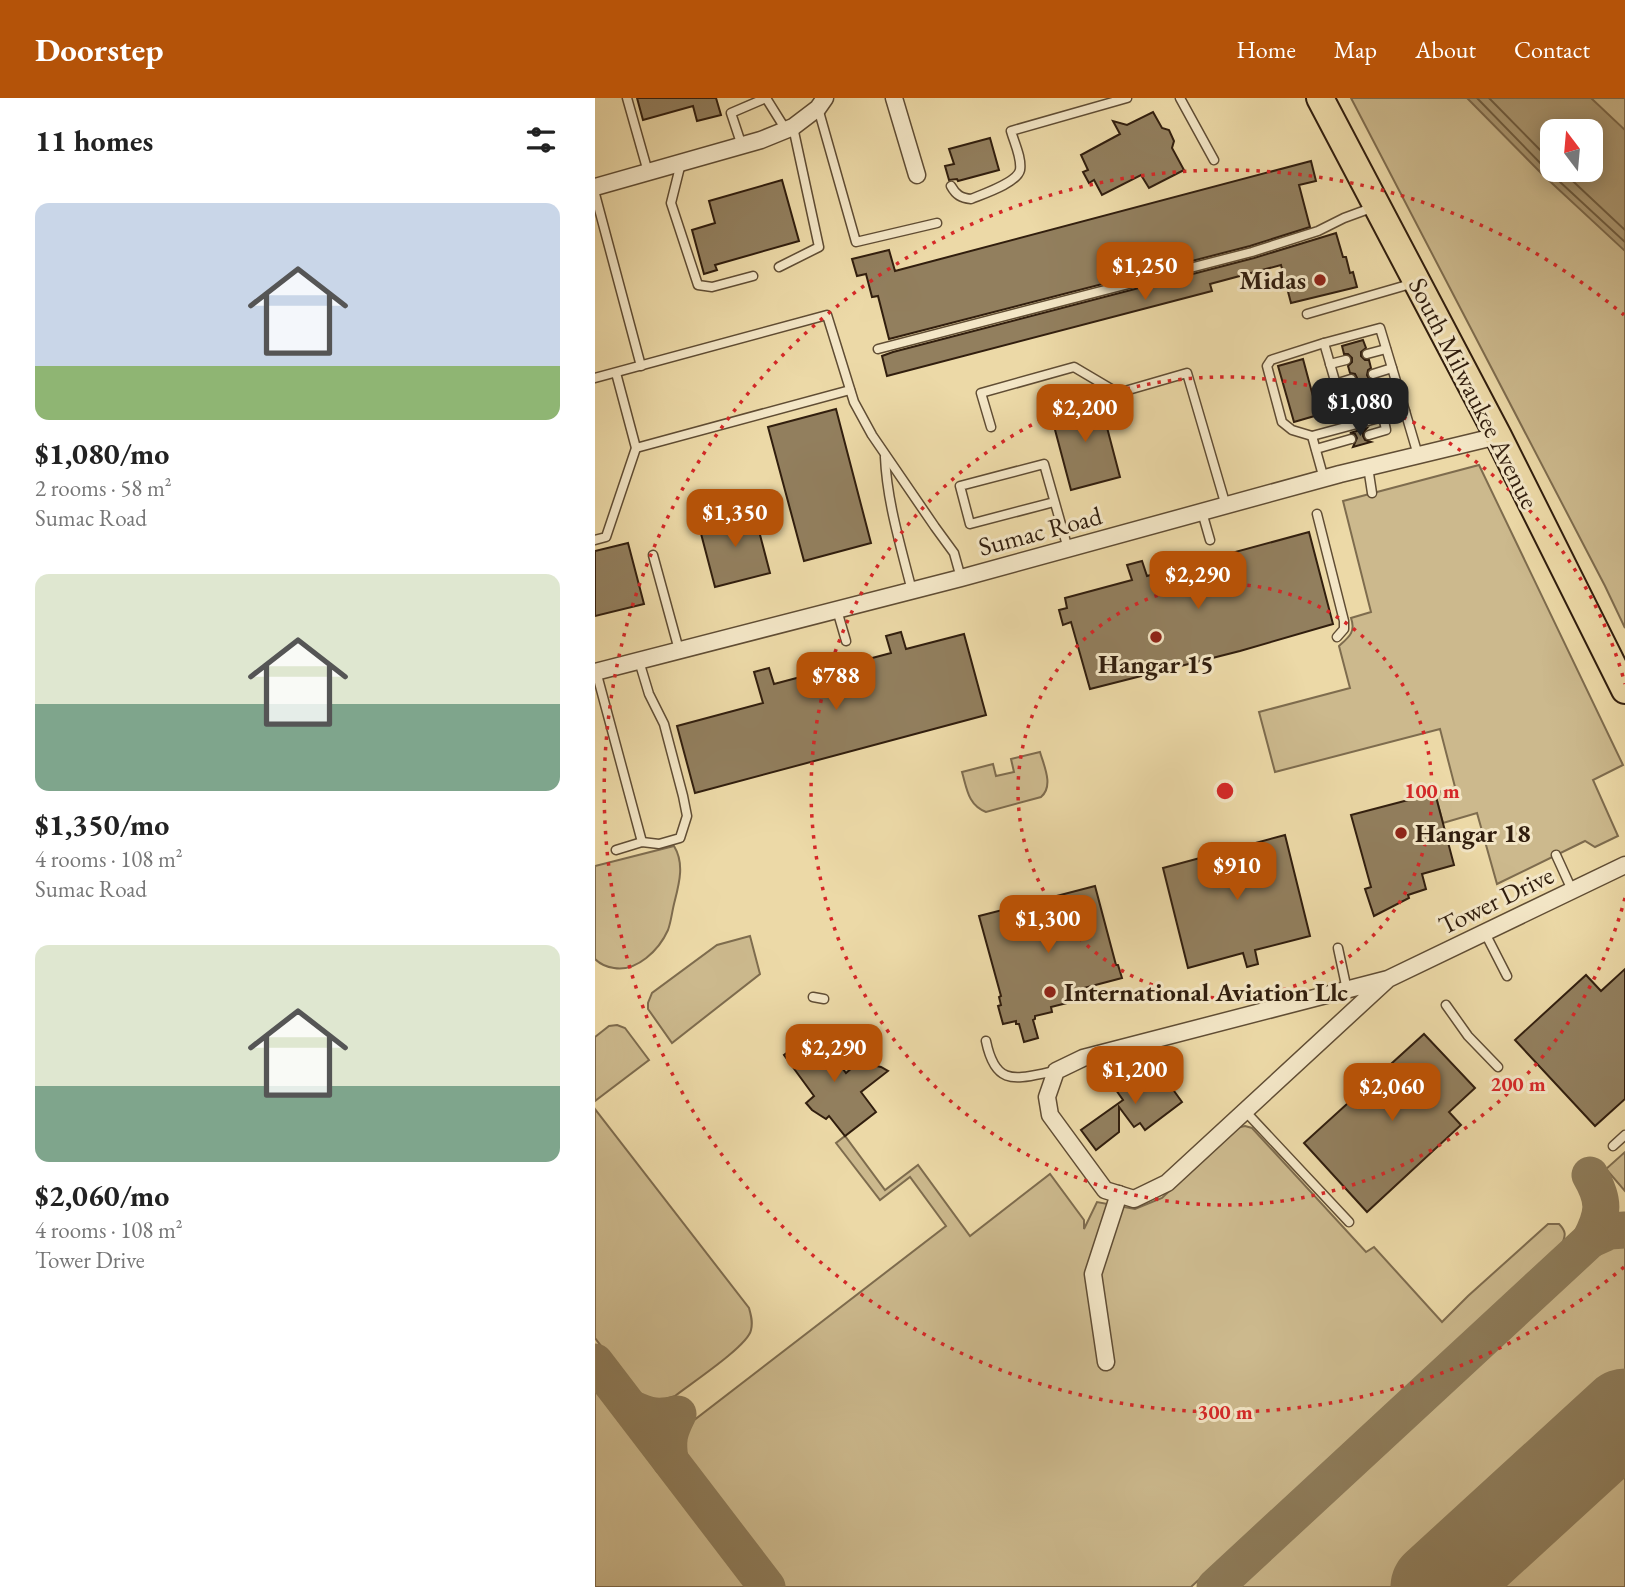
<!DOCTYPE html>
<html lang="en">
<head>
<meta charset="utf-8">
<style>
	body { margin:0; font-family:"EB Garamond",serif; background:#f6f6f6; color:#222; height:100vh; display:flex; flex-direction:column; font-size:26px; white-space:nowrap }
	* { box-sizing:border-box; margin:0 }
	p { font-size:23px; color:#767676 }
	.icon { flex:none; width:38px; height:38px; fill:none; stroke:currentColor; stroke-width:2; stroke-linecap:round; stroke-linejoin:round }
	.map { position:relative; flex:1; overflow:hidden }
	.side { display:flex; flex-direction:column; background:#fff; width:595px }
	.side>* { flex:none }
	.needle { width:46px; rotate:344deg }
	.tools { position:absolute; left:945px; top:21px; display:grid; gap:14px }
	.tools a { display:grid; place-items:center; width:63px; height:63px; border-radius:14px; background:#fff; box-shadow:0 4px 18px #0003; font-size:35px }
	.price { position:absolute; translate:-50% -60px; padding:0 16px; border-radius:14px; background:#b45309; color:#fff; font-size:23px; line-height:46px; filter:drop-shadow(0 2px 4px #0008) }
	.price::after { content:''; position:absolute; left:50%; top:42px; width:21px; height:16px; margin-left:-10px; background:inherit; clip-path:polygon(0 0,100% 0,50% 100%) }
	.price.on { background:#222; color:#fff }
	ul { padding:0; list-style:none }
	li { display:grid; align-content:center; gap:14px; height:371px; padding:0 35px }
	li span { display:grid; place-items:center; height:217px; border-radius:14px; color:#555 }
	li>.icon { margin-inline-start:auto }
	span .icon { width:126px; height:126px; fill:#fffc; stroke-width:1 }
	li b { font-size:30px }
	h2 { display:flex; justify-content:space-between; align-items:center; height:84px; padding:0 35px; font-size:30px }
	header { display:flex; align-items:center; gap:42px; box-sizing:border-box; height:98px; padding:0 35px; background:#b45309; color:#fff }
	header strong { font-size:33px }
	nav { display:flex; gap:38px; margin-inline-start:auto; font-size:24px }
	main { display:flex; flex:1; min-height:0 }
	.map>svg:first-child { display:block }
</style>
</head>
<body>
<header>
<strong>Doorstep</strong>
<nav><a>Home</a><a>Map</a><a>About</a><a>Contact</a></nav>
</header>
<main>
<section class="side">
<h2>11 homes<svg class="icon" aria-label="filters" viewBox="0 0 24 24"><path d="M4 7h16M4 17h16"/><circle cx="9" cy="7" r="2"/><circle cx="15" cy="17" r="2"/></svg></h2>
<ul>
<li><span style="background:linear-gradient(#c9d6e8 75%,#8fb573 0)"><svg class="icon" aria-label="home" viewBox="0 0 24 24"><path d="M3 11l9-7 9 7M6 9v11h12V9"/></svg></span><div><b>$1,080/mo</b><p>2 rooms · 58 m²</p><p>Sumac Road</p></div></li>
<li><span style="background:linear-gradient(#dfe7d0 60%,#7fa58c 0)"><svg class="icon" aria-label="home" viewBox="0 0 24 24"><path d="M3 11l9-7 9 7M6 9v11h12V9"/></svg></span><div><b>$1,350/mo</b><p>4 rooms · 108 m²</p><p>Sumac Road</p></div></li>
<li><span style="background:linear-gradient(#dfe7d0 65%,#7fa58c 0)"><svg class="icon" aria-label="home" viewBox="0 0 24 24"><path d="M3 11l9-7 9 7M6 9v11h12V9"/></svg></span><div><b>$2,060/mo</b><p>4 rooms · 108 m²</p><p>Tower Drive</p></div></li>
</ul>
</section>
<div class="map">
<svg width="1030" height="1489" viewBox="0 0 1030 1489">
	<rect width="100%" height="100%" fill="#ecd9a7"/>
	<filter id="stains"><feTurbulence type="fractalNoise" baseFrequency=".00286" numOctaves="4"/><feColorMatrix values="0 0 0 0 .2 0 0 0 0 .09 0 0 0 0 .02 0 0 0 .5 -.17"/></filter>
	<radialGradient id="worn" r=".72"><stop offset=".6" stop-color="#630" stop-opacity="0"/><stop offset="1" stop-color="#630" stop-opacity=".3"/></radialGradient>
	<g fill="#ccb98d" stroke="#7e6c4e" stroke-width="2" fill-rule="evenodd">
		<path d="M756 0H1030V530L1010 488ZM957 33H996V72H957Z"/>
		<path d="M884 367 1028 667 998 682 1023 738 1000 749 990 743 902 786 882 715 848 725 840 695 860 689 845 631 680 674 664 614 755 590 744 548C754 539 761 534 756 520L776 514 748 403Z"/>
		<path d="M445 654C449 668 459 688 446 699L391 714C373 707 372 691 367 674L398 666 401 678 419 674 416 661Z"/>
		<path d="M79 748C90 766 84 786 79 806 77 814 76 824 73 832 64 852 42 874 19 870 12 869 5 866 0 861V768Z"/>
		<path d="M155 838 165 876 77 945 53 911V905L57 895 122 847Z"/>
		<path d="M22 927 30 930 54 962 0 1003V939L14 928Z"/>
		<path d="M0 1011 154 1210C156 1217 158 1224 156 1232 153 1248 95 1286 80 1298L67 1302 55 1301 41 1293 0 1240Z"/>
		<path d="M650 1028 657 1030 771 1154 779 1149 847 1224 873 1198 953 1126H964C971 1133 971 1137 967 1146L596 1489H190L93 1362C88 1345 90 1338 98 1323L351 1128 315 1079 285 1102 241 1045 250 1038 290 1092 323 1067 375 1138 455 1076 489 1122V1131L502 1104 540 1111 567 1100 641 1030Z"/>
		<path d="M1030 1054V1093L1011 1071Z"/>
		<path d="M1023 1147H1030V1296L818 1489H641L1007 1152Z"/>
		<path d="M0 1290 152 1489H0Z"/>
		<path d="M1030 1337V1489H863Z"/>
	</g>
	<path fill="#ac9973" stroke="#7b684b" stroke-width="2" fill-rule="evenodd" d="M872 0H996L1030 32V153L947 76ZM957 33H996V72H957Z"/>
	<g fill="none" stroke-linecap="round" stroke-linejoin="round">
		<g stroke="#6e5c40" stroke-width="2">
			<path d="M882 0 951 71 1030 144"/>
			<path d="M894 0 957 64"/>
			<path d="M966 72 1030 132"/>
		</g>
		<g stroke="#8e7c5a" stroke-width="37">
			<path d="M995 1077C1010 1103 1009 1115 995 1142L1015 1133 1030 1132"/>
			<path d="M0 1264 172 1489"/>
			<path d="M36 1310C56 1319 62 1320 83 1316 74 1334 72 1341 75 1362"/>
			<path d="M620 1489 995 1142"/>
		</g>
		<path stroke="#8e7c5a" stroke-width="93" d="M842 1489 1030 1317"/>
	</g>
	<g fill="#927f5e" stroke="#311e0e" stroke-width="2">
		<path d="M42 0H121L126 17 102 23 98 8 48 22Z"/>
		<path d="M558 14 567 30 574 32 579 43 577 50 589 72 554 90 546 77 507 97 499 82 494 85 488 74 493 72 486 57 525 36 518 23 532 27Z"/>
		<path d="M395 40 404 72 363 83 362 81 354 82 350 68 359 66 354 51Z"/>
		<path d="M716 63 721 83 704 87 715 129 655 148 294 241 283 198 277 199 271 176 262 178 257 161 294 152 300 173Z"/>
		<path d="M187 82 204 143 120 167 122 172 109 176 97 132 120 125 114 103Z"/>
		<path d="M741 135 748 159H751L755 175 758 174 762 189 696 205 686 167 615 186 617 193 292 278 287 258 298 254 659 160Z"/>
		<path d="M768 242 771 250 766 254V258L770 262H774L776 270 773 272 772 277 774 281 780 282 781 290 778 292 777 297 779 301 785 302 787 311 766 316 764 307 768 303V299L764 295H760L758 287 761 285 762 280 760 276 755 275 753 268 757 264V260L753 256H749L747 248Z"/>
		<path d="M708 261 723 317 699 324 683 268Z"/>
		<path d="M504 299 525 379 476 392 455 313Z"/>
		<path d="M241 311 276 445 209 463 173 329Z"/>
		<path d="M772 330 768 335V338L770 342 776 344 758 349 762 340 760 336 755 335Z"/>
		<path d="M159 414 175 475 120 489 104 428Z"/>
		<path d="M714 434 738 526 645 553 495 591 476 524 468 527 464 512 472 510 470 500 537 482 532 467 547 463 552 478Z"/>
		<path d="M33 445 49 506 0 518V453Z"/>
		<path d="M306 534 311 551 369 536 391 617 100 695 82 628 168 605 159 574 174 570 179 586 296 555 291 538Z"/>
		<path d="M840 695 859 767 827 776 831 791 813 797 814 800 779 818 770 791 776 789 756 717Z"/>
		<path d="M690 737 715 838 660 852 663 866 652 869 648 855 593 870 568 770Z"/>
		<path d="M500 788 521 867H523L527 880 489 890 492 900 456 909 457 914 440 918V921L438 922 443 940 429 944 424 926H421V923L408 926 403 908 406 907 404 899 406 898 384 818Z"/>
		<path d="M1030 871V1001L1000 1028 920 942 991 877 1006 893Z"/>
		<path d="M220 934 251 975 258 969 272 966 286 969 293 973 266 994 281 1014 250 1038 234 1018 231 1021 217 1012 211 1005 219 998 189 957Z"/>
		<path d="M829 936 880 990 854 1014 866 1027 772 1114 709 1045Z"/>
		<path d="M558 964 587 1004 550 1032 545 1025 539 1029 524 1009V1034L501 1052 486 1032 528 1002 521 992Z"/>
	</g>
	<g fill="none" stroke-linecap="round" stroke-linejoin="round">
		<g stroke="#604d34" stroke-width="11">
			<g id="lane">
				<path d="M32 0 53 74"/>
				<path d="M585 0 619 62"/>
				<path d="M223 10 261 144 342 125"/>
				<path d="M147 48 136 15 171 0 191 32"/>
				<path d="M86 65 76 105 103 187 117 189 158 178"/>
				<path d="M356 88C361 97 366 100 376 101 388 96 422 85 425 72 427 60 419 44 416 33L532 0"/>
				<path d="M0 96 46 268"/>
				<path d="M184 169 224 149 198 29"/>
				<path d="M712 216 819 185"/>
				<path d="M283 251 657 154 723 133 749 120 779 109"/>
				<path d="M772 256 791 251"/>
				<path d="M735 266 751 262"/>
				<path d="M778 276 797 270"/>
				<path d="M0 280 232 217 259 304 277 337 340 429 359 455 366 480"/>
				<path d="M740 286 756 281"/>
				<path d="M783 296 803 290"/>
				<path d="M746 305 762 301"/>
				<path d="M810 313 823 357"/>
				<path d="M396 329 386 295 479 269 523 295 592 275 631 408"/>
				<path d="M774 337 791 332 788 318"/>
				<path d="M717 338 697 332 687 324 672 268 676 262 729 245"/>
				<path d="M41 350 255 292"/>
				<path d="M721 351 756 341"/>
				<path d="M290 359C292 404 306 449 317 493"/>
				<path d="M773 369 777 395"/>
				<path d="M729 381 717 338 810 313 785 230 729 245 753 328"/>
				<path d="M459 404 375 426 365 388 449 366 473 451"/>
				<path d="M607 414 615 442"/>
				<path d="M722 416 749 523V531L742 539"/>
				<path d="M0 442 11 439 41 350 21 275"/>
				<path d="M58 457 84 552"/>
				<path d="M242 512 251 543"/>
				<path d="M1 573 47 744"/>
				<path d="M21 752 47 744 64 746 85 740 92 718 88 698 69 626 54 596 44 563"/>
				<path d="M961 757 977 792"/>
				<path d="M890 835 912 878"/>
				<path d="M743 850 752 892"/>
				<path d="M218 899 229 901"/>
				<path d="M851 907 873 938 903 969"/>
				<path d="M391 943C401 991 422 980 461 973"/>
				<path d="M650 1013 754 1124"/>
				<path d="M1018 1048 1030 1037"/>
			</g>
		</g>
		<g stroke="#604d34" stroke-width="19">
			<g id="street">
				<path d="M299 0 322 77"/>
				<path d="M0 89 166 42 198 29 223 10 230 0"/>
				<path d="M0 574 366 480 745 376 903 338"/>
				<path d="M793 881 572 1085 539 1101 510 1092 455 1017 452 999 461 973 488 960 793 881 1030 767"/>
				<path d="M511 1264 498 1176 524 1096"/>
			</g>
		</g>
		<g stroke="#311e0e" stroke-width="30">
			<path id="primary" d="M725 0 903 338 1030 592"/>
		</g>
		<use href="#lane" stroke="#f3e6c6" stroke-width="8"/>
		<use href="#street" stroke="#f3e6c6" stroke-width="16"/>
		<use href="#primary" stroke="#ecd9a7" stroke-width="26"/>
	</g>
	<g fill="none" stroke="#d62828" stroke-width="3.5" stroke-dasharray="3.5 7">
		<circle cx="630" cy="693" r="207"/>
		<path d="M1030 800A414 414 0 1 1 1030 586"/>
		<path d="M1029 1169A621 621 0 1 1 1029 217"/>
	</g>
	<g fill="#8f2418" stroke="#f3e6c6" stroke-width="2.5">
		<circle cx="725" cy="182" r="7"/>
		<circle cx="561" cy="539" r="7"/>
		<circle cx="806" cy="735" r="7"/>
		<circle cx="455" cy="894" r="7"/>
	</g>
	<g text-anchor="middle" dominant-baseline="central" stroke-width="6" stroke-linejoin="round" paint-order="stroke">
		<g font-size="26" font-weight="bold" fill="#311e0e" stroke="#f3e6c6" text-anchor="start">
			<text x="711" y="182" text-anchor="end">Midas</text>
			<text x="561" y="566" text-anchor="middle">Hangar 15</text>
			<text x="820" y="735">Hangar 18</text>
			<text x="469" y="894">International Aviation Llc</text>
		</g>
		<g font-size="26" fill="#311e0e" stroke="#f3e6c6">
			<text transform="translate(879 295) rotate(63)">South Milwaukee Avenue</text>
			<text transform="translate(445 433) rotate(-15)">Sumac Road</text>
			<text transform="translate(901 802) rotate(-26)">Tower Drive</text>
		</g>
	</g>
	<circle cx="630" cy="693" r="10" fill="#d62828" stroke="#f3e6c6" stroke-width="3.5"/>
	<g font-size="21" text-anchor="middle" font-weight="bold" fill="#d62828" stroke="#f3e6c6" stroke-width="6" stroke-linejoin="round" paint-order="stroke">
		<text x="837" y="700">100 m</text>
		<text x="923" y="993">200 m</text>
		<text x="630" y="1321">300 m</text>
	</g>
	<rect width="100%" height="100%" filter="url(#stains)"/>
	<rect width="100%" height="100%" fill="url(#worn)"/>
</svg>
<div class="tools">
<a><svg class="needle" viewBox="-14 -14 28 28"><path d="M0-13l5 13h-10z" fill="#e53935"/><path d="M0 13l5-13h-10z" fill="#767676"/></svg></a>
</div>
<b class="price" style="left:550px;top:204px">$1,250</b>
<b class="price on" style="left:765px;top:340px">$1,080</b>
<b class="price" style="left:490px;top:346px">$2,200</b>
<b class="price" style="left:140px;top:451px">$1,350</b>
<b class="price" style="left:603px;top:513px">$2,290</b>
<b class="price" style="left:241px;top:614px">$788</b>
<b class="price" style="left:642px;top:804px">$910</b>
<b class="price" style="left:453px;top:857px">$1,300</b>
<b class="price" style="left:239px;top:986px">$2,290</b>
<b class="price" style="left:540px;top:1008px">$1,200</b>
<b class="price" style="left:797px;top:1025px">$2,060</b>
</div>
</main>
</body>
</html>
